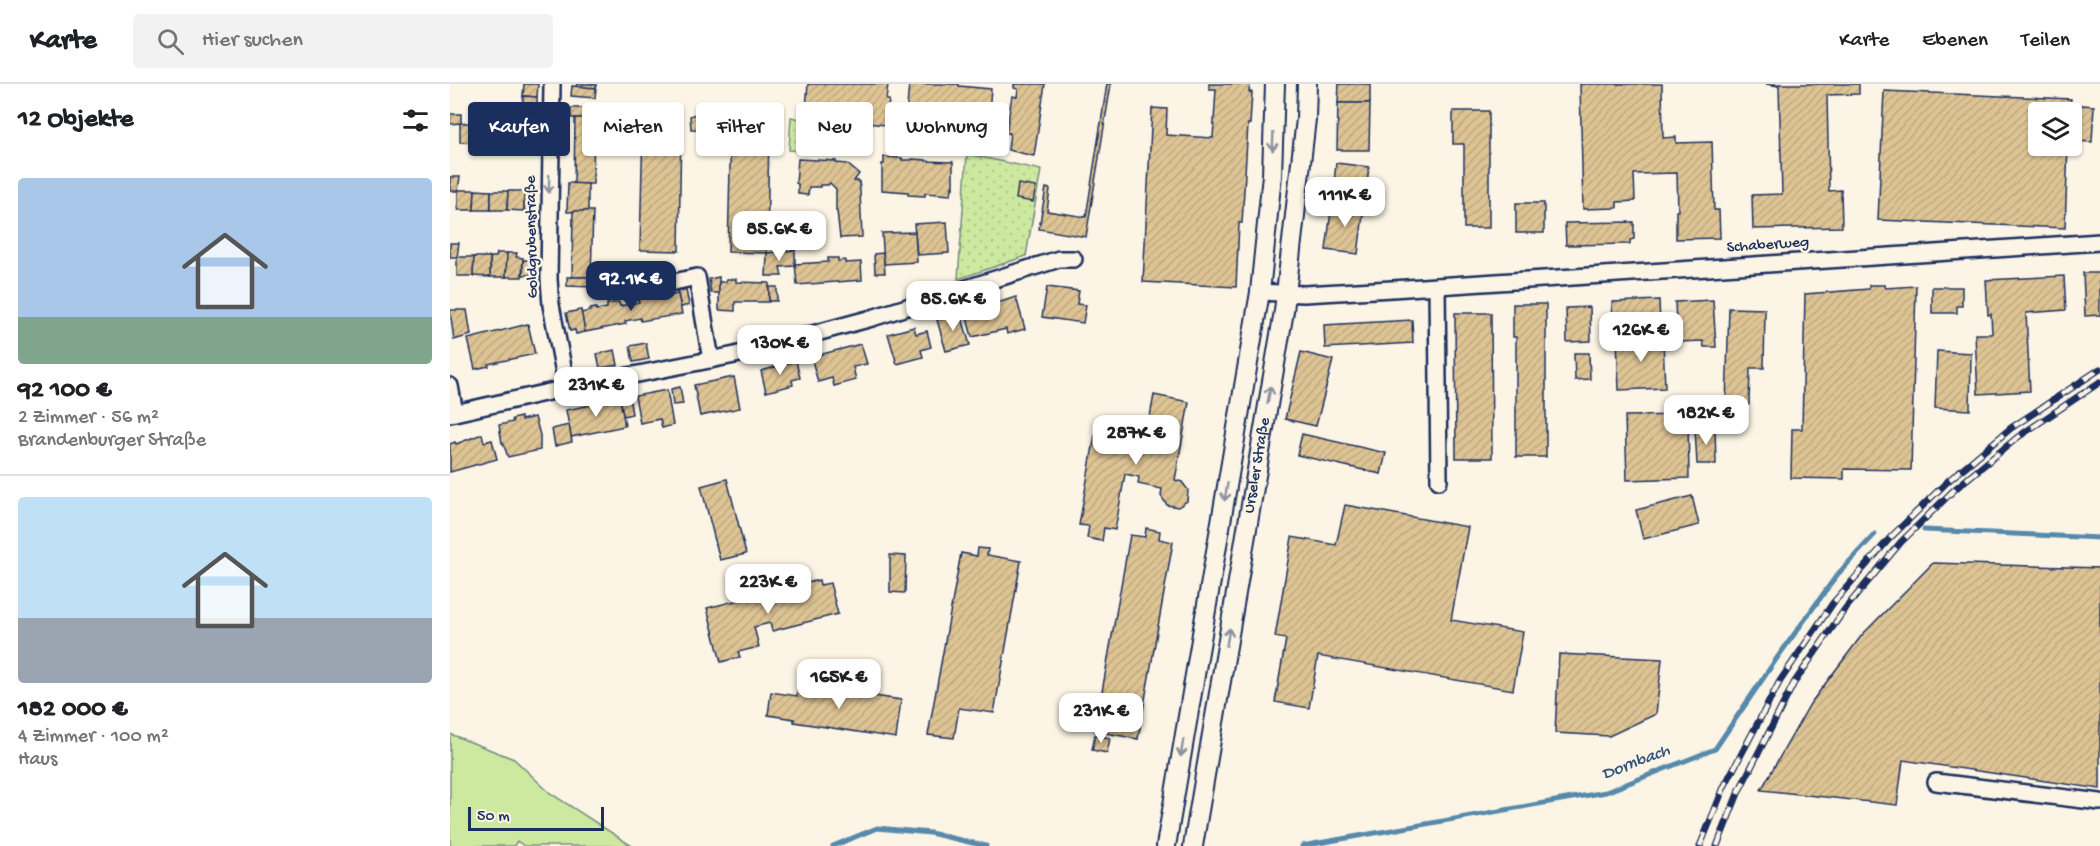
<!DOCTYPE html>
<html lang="de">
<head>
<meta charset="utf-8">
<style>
	body { margin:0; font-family:"Gochi Hand",sans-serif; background:#f2f2f2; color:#202124; height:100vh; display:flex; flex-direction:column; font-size:22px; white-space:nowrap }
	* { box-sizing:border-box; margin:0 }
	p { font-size:20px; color:#757577 }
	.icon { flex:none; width:33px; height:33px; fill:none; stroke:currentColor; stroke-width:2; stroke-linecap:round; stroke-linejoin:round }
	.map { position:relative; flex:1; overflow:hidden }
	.sheet { display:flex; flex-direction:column; background:#fff; width:450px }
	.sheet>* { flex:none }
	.guide { position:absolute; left:18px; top:18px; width:570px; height:54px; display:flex; gap:12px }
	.tools { position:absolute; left:1578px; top:18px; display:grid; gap:12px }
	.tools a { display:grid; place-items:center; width:54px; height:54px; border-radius:6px; background:#fff; box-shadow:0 2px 4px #0004; font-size:30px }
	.scale { position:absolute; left:18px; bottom:15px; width:136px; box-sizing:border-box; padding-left:6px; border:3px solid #1b2f5e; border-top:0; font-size:16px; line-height:21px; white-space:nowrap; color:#1b2f5e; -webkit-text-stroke:4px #fcf5e5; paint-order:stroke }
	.price { position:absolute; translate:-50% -51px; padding:0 14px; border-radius:12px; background:#fff; color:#222; font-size:20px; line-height:39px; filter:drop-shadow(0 2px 3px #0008) }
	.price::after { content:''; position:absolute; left:50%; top:36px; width:18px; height:14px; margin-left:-9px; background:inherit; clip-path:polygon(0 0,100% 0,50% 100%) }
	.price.active { background:#1b2f5e; color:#fff }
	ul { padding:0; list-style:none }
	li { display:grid; align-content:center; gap:12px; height:318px; padding:0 18px }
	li+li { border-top:2px solid #e0e0e0 }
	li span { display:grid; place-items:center; height:186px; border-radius:6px; color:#555 }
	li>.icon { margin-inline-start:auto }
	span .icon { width:108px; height:108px; fill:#fffc; stroke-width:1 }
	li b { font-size:26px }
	h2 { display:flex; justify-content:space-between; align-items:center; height:72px; padding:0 18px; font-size:26px }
	.chip { padding:0 21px; border-radius:6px; background:#fff; box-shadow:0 2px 4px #0004; font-size:21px; line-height:54px }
	.chip.active { background:#1b2f5e; color:#fff }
	header { display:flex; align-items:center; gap:36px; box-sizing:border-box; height:84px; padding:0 30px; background:#fff; border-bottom:2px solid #e0e0e0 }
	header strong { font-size:28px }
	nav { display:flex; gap:33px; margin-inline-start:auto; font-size:21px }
	.search { width:420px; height:54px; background:#f2f2f2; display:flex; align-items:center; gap:15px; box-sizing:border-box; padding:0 21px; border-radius:6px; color:#757577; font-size:22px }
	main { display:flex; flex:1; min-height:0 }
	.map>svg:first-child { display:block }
</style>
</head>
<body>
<header>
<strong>Karte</strong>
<div class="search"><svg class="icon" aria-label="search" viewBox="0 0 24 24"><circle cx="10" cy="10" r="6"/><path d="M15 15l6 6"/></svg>Hier suchen</div>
<nav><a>Karte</a><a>Ebenen</a><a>Teilen</a></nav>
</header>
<main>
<section class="sheet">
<h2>12 Objekte<svg class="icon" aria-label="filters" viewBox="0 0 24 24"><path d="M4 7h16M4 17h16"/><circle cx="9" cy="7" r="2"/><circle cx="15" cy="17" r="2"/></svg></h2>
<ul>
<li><span style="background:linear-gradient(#a9c7e8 75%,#7fa58c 0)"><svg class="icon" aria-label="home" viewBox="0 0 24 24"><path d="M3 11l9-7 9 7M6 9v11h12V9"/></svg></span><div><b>92 100 €</b><p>2 Zimmer · 56 m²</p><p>Brandenburger Straße</p></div></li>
<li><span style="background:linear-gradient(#bfe0f5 65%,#9aa5b1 0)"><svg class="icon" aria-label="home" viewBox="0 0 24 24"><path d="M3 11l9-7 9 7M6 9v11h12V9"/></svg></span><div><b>182 000 €</b><p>4 Zimmer · 100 m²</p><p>Haus</p></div></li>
</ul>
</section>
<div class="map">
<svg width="1650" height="762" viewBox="0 0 1650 762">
	<defs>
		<pattern id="grass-dots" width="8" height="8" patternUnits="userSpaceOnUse" patternTransform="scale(1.5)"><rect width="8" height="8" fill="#cde9a0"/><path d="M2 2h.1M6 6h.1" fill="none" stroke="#afc88c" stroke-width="1.8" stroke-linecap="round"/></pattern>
		<pattern id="building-hatch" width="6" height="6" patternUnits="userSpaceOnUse" patternTransform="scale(1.5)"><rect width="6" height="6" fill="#dec494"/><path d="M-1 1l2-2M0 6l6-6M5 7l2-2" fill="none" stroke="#bea982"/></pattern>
	</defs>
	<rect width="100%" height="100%" fill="#fcf5e5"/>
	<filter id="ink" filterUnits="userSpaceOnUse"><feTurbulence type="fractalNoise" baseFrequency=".0167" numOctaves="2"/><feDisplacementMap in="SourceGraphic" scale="12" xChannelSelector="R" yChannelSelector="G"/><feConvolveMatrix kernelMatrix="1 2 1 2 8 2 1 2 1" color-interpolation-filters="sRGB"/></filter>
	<g filter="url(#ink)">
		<g fill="url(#grass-dots)" stroke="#748c7f" stroke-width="1.5">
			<path d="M341 33 414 49 416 71 339 66Z"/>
			<path d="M517 70 591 86 576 172 508 195Z"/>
		</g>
		<path fill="#cde9a0" stroke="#748c7f" stroke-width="1.5" d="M0 650 64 675 100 709 182 762H74L67 757 64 762H0Z"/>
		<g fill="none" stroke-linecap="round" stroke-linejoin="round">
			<g stroke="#5689ab" stroke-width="5">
				<path d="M1474 446 1650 454"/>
				<path d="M383 762 427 744 480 749 536 762"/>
				<path d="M852 762 1156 708 1265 665 1327 574 1387 491 1425 450"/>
			</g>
		</g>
		<g fill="url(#building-hatch)" stroke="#1b2f5e" stroke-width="1.5">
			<path d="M74 0H88L87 13 73 12Z"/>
			<path d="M127 0H146V4L126 3Z"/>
			<path d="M358 0H438L436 16H439L436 41 417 39V35L397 31V28L356 24Z"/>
			<path d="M459 0H509V2L541 5 538 37 505 33V28L457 23Z"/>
			<path d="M564 0H595L584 72 558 66 560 49H556L562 12 567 13 568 5 564 4Z"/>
			<path d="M657 0H661L636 153 589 145 596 104 600 105 597 127 636 133Z"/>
			<path d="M759 0H800L799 8H802L800 40H798L792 139H789L786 203 693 198 702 24 717 25 716 51 763 54 766 5H759Z"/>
			<path d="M889 0H920V19H888Z"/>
			<path d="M1130 0H1212L1213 54 1226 53V59L1262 58 1264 126H1269L1270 154 1226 155V127H1228L1227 89 1184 90 1185 117 1167 118V124L1133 125Z"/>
			<path d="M1316 0H1409V10L1377 11 1379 107 1391 106 1392 143 1303 145 1302 111 1332 110 1329 2Z"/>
			<path d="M122 2 146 4 145 14 121 12Z"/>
			<path d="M1434 7 1621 15 1620 20 1644 22 1642 58 1622 57V28H1588V62H1618L1615 144 1428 136Z"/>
			<path d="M73 12 87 13V28L73 27Z"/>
			<path d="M888 19H920L919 66H887Z"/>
			<rect x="121" y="24" width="14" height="10"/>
			<path d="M1003 27H1039V144H1014V60H1003Z"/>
			<path d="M248 29 288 31V41H281V46L241 45 240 32Z"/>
			<path d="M0 30H11V39L0 40Z"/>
			<path d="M125 34H144L143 100H124Z"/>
			<path d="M10 39H26V59L10 58Z"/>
			<path d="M26 39H43L42 59H26Z"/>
			<path d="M43 39 59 40V59H42Z"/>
			<path d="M193 39H231L229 167 190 166Z"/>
			<rect x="59" y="40" width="16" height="19"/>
			<path d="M75 41 85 42 84 60 75 59Z"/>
			<path d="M281 41 319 42 317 169 278 168Z"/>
			<path d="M434 73 452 74V76H461L462 75 476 76V77L503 78V104L502 103 501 111 475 109V112L458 111V108L432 106V80H434Z"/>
			<path d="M348 75 386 77V79L397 80 409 90 404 97H409L410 107 412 153 390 154 387 127H386V105L380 99 378 101H370V103H359L358 111 348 110V100L346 99Z"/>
			<path d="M886 79 919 83 914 123 882 119Z"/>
			<path d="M0 93H10L8 107H0Z"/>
			<path d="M118 99 138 100V127L117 128Z"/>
			<path d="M568 100 586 103 583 118 566 115Z"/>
			<path d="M8 106H25L24 126H8Z"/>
			<path d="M25 106 41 107V126H24Z"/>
			<path d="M41 107H58L57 126H41Z"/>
			<path d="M58 107H74V127L57 126Z"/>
			<rect x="74" y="109" width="9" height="18"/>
			<path d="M882 119 914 123 908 170 876 166Z"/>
			<rect x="1066" y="119" width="28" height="30"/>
			<path d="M123 127H143L141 193H122Z"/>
			<path d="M497 138 499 169 467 171 464 140Z"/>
			<path d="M1184 138V155L1180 156V160L1116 161 1115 139Z"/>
			<path d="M465 148 467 178 434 180 432 149Z"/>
			<path d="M0 159H9L7 173H0Z"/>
			<path d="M345 166V182L330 183 332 192H316L317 169Z"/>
			<path d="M47 169H57L56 193H40V173H46Z"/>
			<path d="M57 169H67L66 173 73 174 72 193H56Z"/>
			<path d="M433 169 435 189H425L424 170Z"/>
			<path d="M7 173H24L23 192H7Z"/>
			<path d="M24 173H40V193L23 192Z"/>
			<path d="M378 174H388V177L395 176V179L411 178 412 196 347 201 345 180 378 178Z"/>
			<rect x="73" y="176" width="8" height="15"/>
			<path d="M1633 189H1650V231L1635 232Z"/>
			<path d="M1614 192 1616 226 1576 229 1580 307 1528 310 1525 250H1542L1541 230 1538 231 1536 196Z"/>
			<path d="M117 193H144V203L117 202Z"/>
			<path d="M269 193V209H261L259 195Z"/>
			<path d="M276 195H286V198L319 199V218H285V227L269 226V198H276Z"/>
			<path d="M1419 201H1435V204L1466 202 1461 386 1394 385V395L1341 394 1342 345H1352L1355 210 1419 205Z"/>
			<rect x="319" y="203" width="8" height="14"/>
			<path d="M597 203 629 207 627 220 636 221 633 239 592 233Z"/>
			<path d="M1482 203H1512V222H1507V229H1482Z"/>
			<path d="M236 206 239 221 231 223 227 208Z"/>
			<path d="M228 210 232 230 191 237 190 234 175 237 176 240 135 248 131 229 140 227V225L146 224V226L157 224V220L169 218 170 222 189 218 188 214 205 211V215Z"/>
			<path d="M566 213 575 245 557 250 556 245 522 253 517 234 536 228 535 223Z"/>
			<path d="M1209 216 1210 243H1198V247L1184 248 1183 240 1163 241 1162 218Z"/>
			<path d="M1263 216 1266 263H1254L1253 257 1227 258 1225 218Z"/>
			<path d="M1063 220H1096V373H1066V253H1063Z"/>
			<path d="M1140 223 1141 257 1117 258 1116 224Z"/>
			<path d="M1279 224 1315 225 1314 284H1300L1299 321 1276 320Z"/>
			<path d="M0 226H17L21 251 4 256Z"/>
			<path d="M131 226 135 248 126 250 125 246 120 247 116 229Z"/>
			<path d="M1005 229H1041L1042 374H1006Z"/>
			<path d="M511 230 520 261 496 267 487 236Z"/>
			<path d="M962 236 963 259 875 264 874 241Z"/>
			<path d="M78 240 85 270 38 280 39 282 25 285 18 255Z"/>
			<path d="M464 243 466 250 477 247 481 263 471 266 473 273 447 280 438 250Z"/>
			<path d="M1198 247V256H1213L1215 304 1169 306 1167 255 1184 254V248Z"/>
			<path d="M196 259 199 275 183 278 180 262Z"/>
			<path d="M411 260 417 280 403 283 406 296 384 302 382 294 368 298 361 273Z"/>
			<path d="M165 266 168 281 150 284 147 270Z"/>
			<path d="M1487 267 1521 269 1520 326 1485 324Z"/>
			<path d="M851 268 883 276 866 342 835 335Z"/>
			<path d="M1124 269H1139L1140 295 1125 296Z"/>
			<path d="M346 277 350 294 342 296 343 301 316 308 311 287Z"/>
			<path d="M284 293 290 324 250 332 244 301Z"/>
			<path d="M230 303 233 320 223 321 221 305Z"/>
			<path d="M217 306 223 341 212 344 210 335 190 339 185 312Z"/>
			<path d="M704 311 739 318 725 396 732 398 738 406 737 417 728 423 717 421 711 412 712 405 688 400 689 393 675 390 665 446 654 444 652 457 637 454 639 442 629 441 645 351 695 360Z"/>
			<path d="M179 313 182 330 173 332 170 315Z"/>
			<path d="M170 315 175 342 121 353 116 326Z"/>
			<path d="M1238 331 1239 394 1177 396 1175 332Z"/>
			<path d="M71 333V336L85 333 90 351V366L58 373 53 359H52L49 341 63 338 62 335Z"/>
			<path d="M119 341 122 358 105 362 102 345Z"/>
			<path d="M1265 344 1266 380H1247L1245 345Z"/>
			<path d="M32 350 34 358 42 356 47 375 0 388V360L5 358 6 360Z"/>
			<path d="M852 350 936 369 931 390 847 371Z"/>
			<path d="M277 395 296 470 270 476 251 402Z"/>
			<path d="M1242 412 1249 441 1193 455 1186 426Z"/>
			<path d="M895 421 1018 443 1001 536 1073 548 1063 606 868 572 859 624 825 618 836 555 825 553 842 453 886 461Z"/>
			<path d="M696 444 710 447 709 455 723 458 688 655 645 647 680 451 695 453Z"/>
			<path d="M528 464 538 465 537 471 571 477 544 629 509 624 504 654 478 651 511 469 527 472Z"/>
			<path d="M440 471 456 472 455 509 440 508Z"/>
			<path d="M1483 479 1650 484V705L1453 676 1447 721 1311 706 1360 620 1412 551Z"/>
			<path d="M369 496 370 501 380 499 388 530 322 547 320 539 304 543 309 563 288 568 290 573 271 578 257 524Z"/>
			<path d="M1109 570 1212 575 1206 630 1159 652 1105 649Z"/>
			<path d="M349 601 451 616 446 654 344 638V635L318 631 321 608 347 612Z"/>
			<path d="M645 651 660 654 657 669 642 666Z"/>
		</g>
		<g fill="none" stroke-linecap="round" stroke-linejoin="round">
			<g stroke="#1b2f5e" stroke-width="20">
				<g id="minor">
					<path d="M102 0 99 195 101 221 117 304"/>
					<path d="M987 202 989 397"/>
					<path d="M178 208 247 193 261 276"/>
					<path d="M810 208 854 210 942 205 1650 158"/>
					<path d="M0 302 5 329"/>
					<path d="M0 330 117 304 285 271 422 234 609 175H624"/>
					<path d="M1486 698 1650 718"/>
				</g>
			</g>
			<g stroke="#1b2f5e" stroke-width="22">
				<g id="tertiary">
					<path d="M716 762 810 208 822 91 825 0"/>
					<path id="s1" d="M743 762 834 227 856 35 857 0"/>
				</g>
			</g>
			<use href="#minor" stroke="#fcf5e5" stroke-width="15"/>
			<use href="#tertiary" stroke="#fcf5e5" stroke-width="18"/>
			<g stroke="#1b2f5e" stroke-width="7">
				<g id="rail">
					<path d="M1250 762 1274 703 1330 597 1383 519 1440 454 1498 397 1561 344 1650 285"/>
					<path d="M1267 762 1289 707 1344 599 1395 525 1451 458 1505 405 1568 353 1650 298"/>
				</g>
			</g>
			<use href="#rail" stroke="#fcf5e5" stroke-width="4.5" stroke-dasharray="14" stroke-linecap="butt"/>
		</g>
		<defs><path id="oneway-shaft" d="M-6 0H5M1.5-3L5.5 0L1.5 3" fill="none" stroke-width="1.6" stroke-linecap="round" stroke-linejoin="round" transform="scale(1.5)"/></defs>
		<g stroke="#8c92a2">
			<use href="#oneway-shaft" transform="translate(823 58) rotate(92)"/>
			<use href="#oneway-shaft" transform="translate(99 100) rotate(91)"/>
			<use href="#oneway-shaft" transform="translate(819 311) rotate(-80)"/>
			<use href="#oneway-shaft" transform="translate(776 408) rotate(100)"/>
			<use href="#oneway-shaft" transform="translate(778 553) rotate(-80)"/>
			<use href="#oneway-shaft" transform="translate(732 664) rotate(99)"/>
		</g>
	</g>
	<g text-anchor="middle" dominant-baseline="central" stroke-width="5" stroke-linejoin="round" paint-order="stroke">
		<g font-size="16" fill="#1b2f5e" stroke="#fcf5e5">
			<text transform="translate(83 153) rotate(-91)">Goldgrubenstraße</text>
			<text transform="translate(1318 162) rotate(-4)">Schaberweg</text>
			<text stroke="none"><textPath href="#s1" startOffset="386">Urseler Straße</textPath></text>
		</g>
		<g font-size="18" font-style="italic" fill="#34547e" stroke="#fcf5e5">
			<text transform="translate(1186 679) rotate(-21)">Dornbach</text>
		</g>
	</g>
</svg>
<div class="tools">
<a><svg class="icon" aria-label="layers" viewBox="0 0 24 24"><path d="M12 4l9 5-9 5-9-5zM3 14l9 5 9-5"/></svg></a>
</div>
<div class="scale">50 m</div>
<b class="price" style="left:895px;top:144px">111K €</b>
<b class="price" style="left:329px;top:178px">85.6K €</b>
<b class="price active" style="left:181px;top:228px">92.1K €</b>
<b class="price" style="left:503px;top:248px">85.6K €</b>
<b class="price" style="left:1191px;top:279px">126K €</b>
<b class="price" style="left:330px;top:292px">130K €</b>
<b class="price" style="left:146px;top:334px">231K €</b>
<b class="price" style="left:1256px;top:362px">182K €</b>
<b class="price" style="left:686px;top:382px">287K €</b>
<b class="price" style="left:318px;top:531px">223K €</b>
<b class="price" style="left:389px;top:626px">165K €</b>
<b class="price" style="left:651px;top:660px">231K €</b>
<div class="guide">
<a class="chip active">Kaufen</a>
<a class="chip">Mieten</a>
<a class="chip">Filter</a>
<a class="chip">Neu</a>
<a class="chip">Wohnung</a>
</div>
</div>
</main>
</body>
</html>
